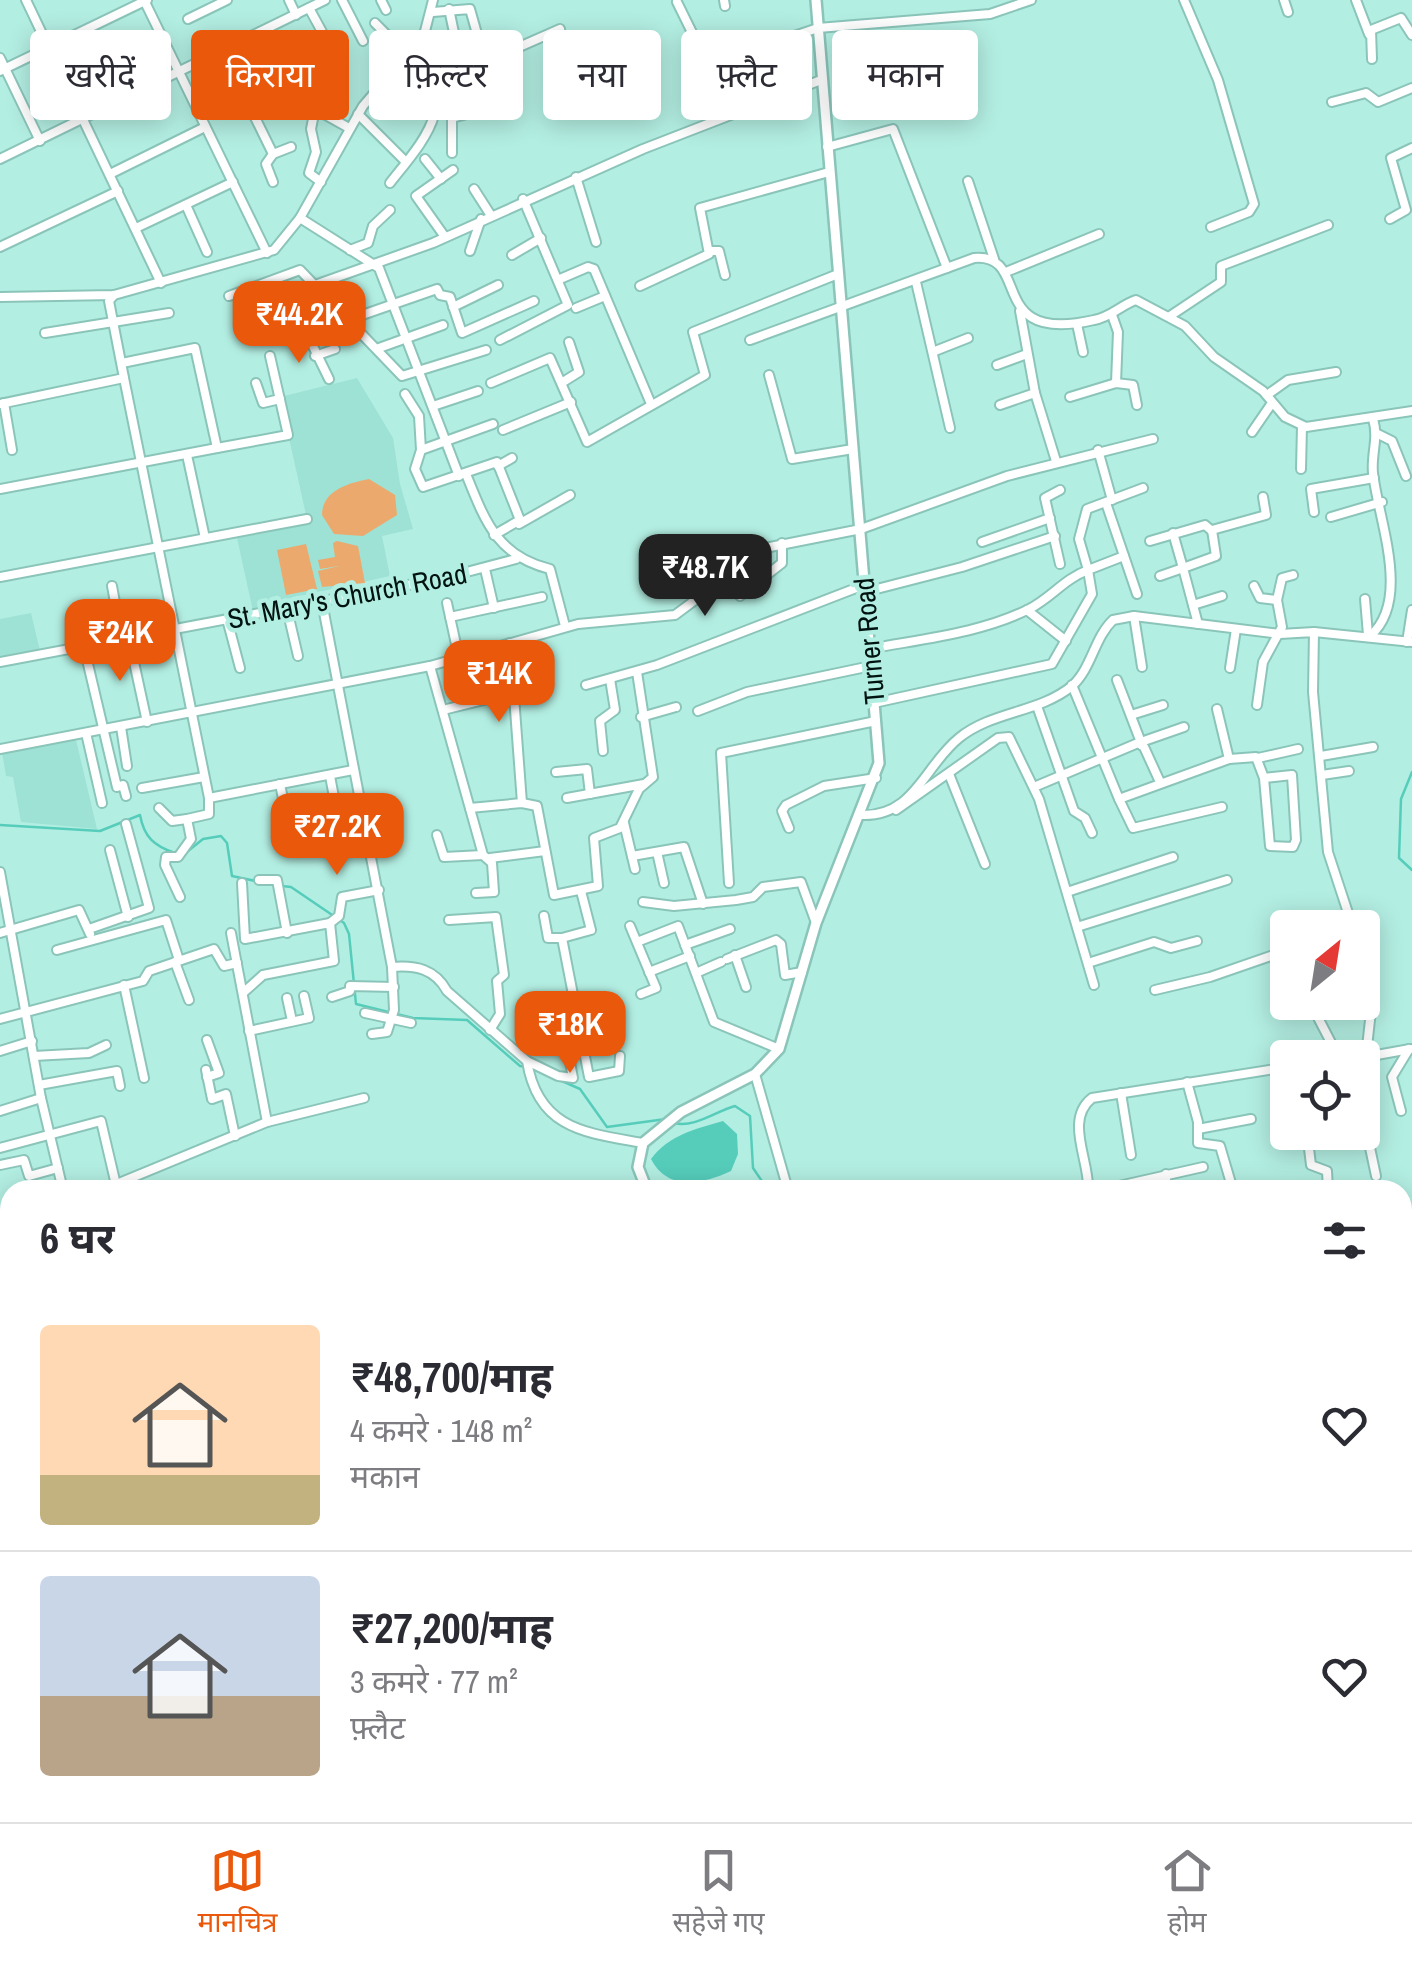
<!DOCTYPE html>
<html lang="hi">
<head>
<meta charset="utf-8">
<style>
	body { margin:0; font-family:"Archivo Narrow","Noto Sans Devanagari",sans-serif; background:#f7f7f7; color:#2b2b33; height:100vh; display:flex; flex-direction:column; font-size:38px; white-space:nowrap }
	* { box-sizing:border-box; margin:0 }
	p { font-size:32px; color:#7c7c81 }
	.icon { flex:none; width:55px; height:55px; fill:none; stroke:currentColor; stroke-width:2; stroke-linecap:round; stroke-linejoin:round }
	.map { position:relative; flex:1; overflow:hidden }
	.sheet { position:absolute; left:0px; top:1180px; width:1412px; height:642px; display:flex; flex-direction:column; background:#fff; border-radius:30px 30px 0 0; box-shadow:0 5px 25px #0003 }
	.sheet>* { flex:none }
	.banner { position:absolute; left:30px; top:30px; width:1352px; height:90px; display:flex; gap:20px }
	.needle { width:65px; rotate:30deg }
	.fabs { position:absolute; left:1270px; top:910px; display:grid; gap:20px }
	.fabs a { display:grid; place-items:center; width:110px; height:110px; border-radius:10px; background:#fff; box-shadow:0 5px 25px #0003; font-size:50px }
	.price { position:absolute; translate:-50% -85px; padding:0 22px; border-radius:20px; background:#ea580c; color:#fff; font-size:32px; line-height:65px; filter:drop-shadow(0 2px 5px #0008) }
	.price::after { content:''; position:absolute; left:50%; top:60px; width:30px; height:22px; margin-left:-15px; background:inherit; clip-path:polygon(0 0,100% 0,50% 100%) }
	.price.active { background:#222; color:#fff }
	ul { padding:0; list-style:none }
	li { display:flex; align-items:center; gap:30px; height:250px; padding:0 40px }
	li+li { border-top:2px solid #e1e1e2 }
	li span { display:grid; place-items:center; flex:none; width:280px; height:200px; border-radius:10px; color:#555 }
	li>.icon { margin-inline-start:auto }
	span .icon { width:120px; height:120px; fill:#fffc; stroke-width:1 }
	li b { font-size:42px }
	h2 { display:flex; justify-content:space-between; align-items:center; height:120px; padding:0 40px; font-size:42px }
	.chip { padding:0 35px; border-radius:10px; background:#fff; box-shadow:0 5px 25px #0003; font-size:35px; line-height:90px }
	.chip.active { background:#ea580c; color:#fff }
	.dock { display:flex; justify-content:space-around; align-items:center; height:140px; border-top:2px solid #e1e1e2; background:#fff; font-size:28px; color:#7c7c81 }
	.dock a { display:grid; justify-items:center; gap:5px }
	.dock .active { color:#ea580c }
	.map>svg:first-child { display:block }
</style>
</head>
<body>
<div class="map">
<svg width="1412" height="1822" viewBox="0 0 1412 1822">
	<rect width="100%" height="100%" fill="#b3eee2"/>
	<g fill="#9de2d5">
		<path d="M357 378 393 438 400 484 413 529 382 536 390 576 269 603V609L253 611 237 538 308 524 280 397Z"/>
		<path d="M31 613 40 651 0 659V619Z"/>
		<path d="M76 740 97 829 21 822 13 777 6 776 2 752Z"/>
	</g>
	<g fill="#eca96d">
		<path d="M369 479 395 495 397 515 363 536 334 534 322 515C322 490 349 483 369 479Z"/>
		<path d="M337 541 358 546 365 583 322 587 318 571 339 566 320 569 318 560 335 557 333 543Z"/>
		<path d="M306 544 317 589 286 595 277 550Z"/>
	</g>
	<path fill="#56cdbb" d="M723 1121 737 1134 738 1154 731 1171C703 1184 668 1192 651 1159 669 1135 695 1129 723 1121Z"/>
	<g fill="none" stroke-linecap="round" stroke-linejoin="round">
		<g stroke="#56cdbb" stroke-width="2.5">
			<path d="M1412 772 1401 799 1399 858 1412 870"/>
			<path d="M0 825 100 831 140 815C144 837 154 846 175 853"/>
			<path d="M183 855 203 839 221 836 227 843 232 876 274 885"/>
			<path d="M282 886 291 887 344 923 349 934 356 1004 413 1018 467 1020 520 1066 527 1067"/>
			<path d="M544 1073 580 1089 607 1127 666 1119"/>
			<path d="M674 1123C695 1128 714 1112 735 1106L750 1116 753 1168 768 1190"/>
			<path d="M931 1812H952"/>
			<path d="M988 1812 1005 1822"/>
		</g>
		<g stroke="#8bc5ba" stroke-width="12">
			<g id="minor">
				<path d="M26 0 161 283"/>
				<path d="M144 0 267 253"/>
				<path d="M289 0 296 15"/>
				<path d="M342 0 363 41"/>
				<path d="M381 0 386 10"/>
				<path d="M724 0 725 6"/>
				<path d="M1184 0 1218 80 1254 204 1249 212 1211 227"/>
				<path d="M1284 0 1288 12"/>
				<path d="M1356 0 1369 34"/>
				<path d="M677 2 708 65 818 28 990 14 1031 0"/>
				<path d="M309 8 333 52"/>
				<path d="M449 9 470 108 467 114 452 118V153"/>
				<path d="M433 12 470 9 485 62 560 29"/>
				<path d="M188 19 227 0"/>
				<path d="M375 23 408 56"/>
				<path d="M260 32 278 70 304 59"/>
				<path d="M222 50 273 154 291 147"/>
				<path d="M0 58 40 141"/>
				<path d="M1372 59 1371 30 1401 18 1412 35"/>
				<path d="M0 71 147 0"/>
				<path d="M1332 102 1366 93 1378 102 1412 88"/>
				<path d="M315 109 349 128"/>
				<path d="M358 114 406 162"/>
				<path d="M827 147 893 129 947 268"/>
				<path d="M0 159 325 0"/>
				<path d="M425 159 441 179"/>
				<path d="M110 174 205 127"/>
				<path d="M576 177 596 242"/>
				<path d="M968 181 994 259"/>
				<path d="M273 182 266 164 273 154"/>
				<path d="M321 182 309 173 316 152 311 129 315 109 337 64"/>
				<path d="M390 183C424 140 463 100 411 53"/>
				<path d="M474 189 490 214"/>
				<path d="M186 205 207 252"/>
				<path d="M300 218 379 268 459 476"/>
				<path d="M1390 219 1406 210 1391 158 1412 148"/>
				<path d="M136 228 233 182"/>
				<path d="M445 237 416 196 453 170"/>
				<path d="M0 247 118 191"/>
				<path d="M350 250 368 243 373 226 390 210"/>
				<path d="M470 251 481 219"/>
				<path d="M710 251H719L725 275"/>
				<path d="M512 255 541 238"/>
				<path d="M1006 272 1099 234"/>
				<path d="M560 279 588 267 594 269 651 404"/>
				<path d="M916 282 950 428"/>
				<path d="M315 285 433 243 643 149 821 80"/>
				<path d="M640 286 709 254 700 208 829 172"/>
				<path d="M229 296 300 270 402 376 486 350"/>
				<path d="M0 297 114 295 274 250 300 218 363 106 424 35 433 0"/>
				<path d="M453 307 498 285"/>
				<path d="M576 308 605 296"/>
				<path d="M1020 311 1035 393 1056 461"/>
				<path d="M1112 315 1118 332 1116 383"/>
				<path d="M1170 316 1221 282V266L1328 225"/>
				<path d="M1077 324 1083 352"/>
				<path d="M45 333 169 313"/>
				<path d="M307 334 329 379"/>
				<path d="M293 339 437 289 440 295 450 297 462 333 534 301"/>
				<path d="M500 340 568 305 523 199"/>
				<path d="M750 340 974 258C1033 253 984 345 1094 320 1111 317 1121 305 1136 300L1185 326 1214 357 1263 391 1285 417 1306 427 1412 411"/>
				<path d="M379 348 443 325"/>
				<path d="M935 351 968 338"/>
				<path d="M315 356 335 349"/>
				<path d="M122 363 195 348 217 448 288 435 270 356"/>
				<path d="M997 365 1027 354"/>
				<path d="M769 375 792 459 853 449"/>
				<path d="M124 378 209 798V814L187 819 191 839 178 857H166L165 865 180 897"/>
				<path d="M563 382 579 372 569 342"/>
				<path d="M256 383 263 403 280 399"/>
				<path d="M491 383 550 358 587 442 705 375 693 332 838 274"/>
				<path d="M405 394 419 416 421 450"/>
				<path d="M1267 395 1288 380 1336 372"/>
				<path d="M1070 397 1116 383 1133 385 1137 405"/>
				<path d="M4 403 12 450"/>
				<path d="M0 404 124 378 109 301 114 295"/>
				<path d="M1000 405 1035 393"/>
				<path d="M433 406 478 391"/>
				<path d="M493 424 421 450 415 469 423 487 497 462 520 520 494 535"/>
				<path d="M503 430 571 402"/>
				<path d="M1252 432 1272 403"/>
				<path d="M1376 433 1392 441 1406 476"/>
				<path d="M1098 450 1112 500"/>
				<path d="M187 455 205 538"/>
				<path d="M498 466 512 458"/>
				<path d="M1301 469 1302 426"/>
				<path d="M466 474C485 521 497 556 550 569L565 626"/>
				<path d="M0 489 217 448"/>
				<path d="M1106 503 1137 594"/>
				<path d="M1314 512 1311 489 1374 478"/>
				<path d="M1331 517 1382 502"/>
				<path d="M519 524 570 495"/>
				<path d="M1150 541 1205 525 1212 531"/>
				<path d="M982 542 1050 518"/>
				<path d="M1060 564 1045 498 1060 490"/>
				<path d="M485 569 494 608"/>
				<path d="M1160 576 1183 568 1173 533"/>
				<path d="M0 577 307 519"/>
				<path d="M723 579 740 596 782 563V543"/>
				<path d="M112 586 122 641"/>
				<path d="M1254 586 1260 598 1277 600"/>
				<path d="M865 592 962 567 1055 536"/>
				<path d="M1365 599 1368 635"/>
				<path d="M322 602 392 967 394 1010 387 1032 372 1034"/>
				<path d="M447 603 459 658"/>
				<path d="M1193 605 1222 596"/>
				<path d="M287 609 298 656"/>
				<path d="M1027 610 1066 641"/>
				<path d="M1134 616 1142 667"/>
				<path d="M450 617 542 597"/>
				<path d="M227 619 240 668"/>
				<path d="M1198 624 1183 568 1216 556 1212 530 1266 515 1263 497"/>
				<path d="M1314 632 1412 642"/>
				<path d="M1370 636C1412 600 1378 519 1373 473 1371 454 1379 438 1373 419"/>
				<path d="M129 639 147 722"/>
				<path d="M1407 642 1412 610"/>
				<path d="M510 643 522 803"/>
				<path d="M84 647 117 787 123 785 126 796"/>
				<path d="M869 649C921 639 982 633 1029 609 1051 598 1064 579 1088 570L1079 539 1087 509 1143 488"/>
				<path d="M0 662 440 579 516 559"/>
				<path d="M430 666 578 624 675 615 765 548 861 529 1007 476 1153 439"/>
				<path d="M1230 668 1236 629"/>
				<path d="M1117 680 1142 745"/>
				<path d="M586 685 657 665 864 585"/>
				<path d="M1072 685 1119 799 1229 759 1256 757 1264 778 1292 775 1296 840 1293 847 1270 846 1264 778"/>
				<path d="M874 703 1052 664 1092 594 1088 570 1124 556"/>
				<path d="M1257 705 1263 662 1282 627 1277 600 1282 578 1293 575"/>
				<path d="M1037 706 1074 811 1085 818 1092 833"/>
				<path d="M1217 709 1229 759"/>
				<path d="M443 710 516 692"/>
				<path d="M698 711 747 692 871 666"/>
				<path d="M1131 715 1163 705"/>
				<path d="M641 717 676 707"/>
				<path d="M121 727 127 766"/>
				<path d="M86 733 102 803"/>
				<path d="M1141 742 1184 727"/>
				<path d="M0 749 430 666 483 855 492 863 494 892 476 893"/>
				<path d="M603 751 600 721 615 710 610 679"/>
				<path d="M1321 756 1373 747"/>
				<path d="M1258 758 1298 749"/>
				<path d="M556 772 587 769 590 794"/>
				<path d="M949 774 985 864"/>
				<path d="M1322 775 1349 771"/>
				<path d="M330 776 337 813"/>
				<path d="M280 784 293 848"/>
				<path d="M1034 787 1138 743 1144 747 1160 782"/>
				<path d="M142 788 204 777"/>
				<path d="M209 798 353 770"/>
				<path d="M567 798 644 784"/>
				<path d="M1119 799 1133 828 1222 807"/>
				<path d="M159 808 172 821 187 819"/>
				<path d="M470 808 522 803 537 806 554 895 598 886 594 838 620 828 639 789 653 777 637 672"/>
				<path d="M896 810 998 738 1009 737 1039 799 1094 985"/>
				<path d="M860 815C914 818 924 766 959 738 992 711 1039 713 1072 686 1092 668 1094 638 1113 620L1134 616 1280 634 1314 632 1313 692 1328 852 1353 928"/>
				<path d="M624 823 635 869"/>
				<path d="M789 828 782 811 786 805 824 786 876 778"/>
				<path d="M437 835 444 857 483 855"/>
				<path d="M110 850 128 917"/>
				<path d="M657 852 664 883"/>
				<path d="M632 856 684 847 703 904"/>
				<path d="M490 858 545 851"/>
				<path d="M0 872 41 1098 63 1190"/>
				<path d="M259 880H277L287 933"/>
				<path d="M242 883 245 939 330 923 334 961 263 975 244 992"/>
				<path d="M729 883 721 753 876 721"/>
				<path d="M581 891 591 930 562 938 589 1077 619 1071 620 1056"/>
				<path d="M1067 892 1173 857"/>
				<path d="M643 902 674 906 736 900 753 897 763 887 801 882 816 923"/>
				<path d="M544 916 548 938H562"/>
				<path d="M449 920 496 917 504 975 497 981 500 1014 490 1030"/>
				<path d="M330 923 339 916 342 897 379 890"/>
				<path d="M630 926 656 988 641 994"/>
				<path d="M1077 927 1227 880"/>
				<path d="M89 929 149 908 126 824"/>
				<path d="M0 933 79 910 90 934"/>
				<path d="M231 933 267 1122"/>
				<path d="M637 942 678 926 714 1022 779 1049"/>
				<path d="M685 945 730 929"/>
				<path d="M57 950 166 920 179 960"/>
				<path d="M735 955 746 987"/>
				<path d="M727 959 776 940 781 944 785 975 802 972"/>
				<path d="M1362 961 1371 1011 1366 1056"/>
				<path d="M175 962 189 1000"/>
				<path d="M1088 963 1154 942 1171 948 1197 941"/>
				<path d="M392 967C416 965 435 969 447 991L527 1061C538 1130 587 1133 643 1143"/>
				<path d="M649 972 690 956"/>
				<path d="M696 973 721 962"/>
				<path d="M124 985 144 1078"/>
				<path d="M1155 990 1210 977 1288 950"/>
				<path d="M332 997 350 991V986L394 987"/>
				<path d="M287 998 292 1021"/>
				<path d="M1300 1002 1311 1004 1339 1058"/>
				<path d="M365 1013 411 1023"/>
				<path d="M0 1019 143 981 149 971 214 949 224 966 237 963"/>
				<path d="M249 1031 309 1018 304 996"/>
				<path d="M0 1051 32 1041"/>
				<path d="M34 1056 89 1053 106 1045"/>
				<path d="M1360 1058 1410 1049"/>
				<path d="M527 1061 558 1076 573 1078 566 1041 618 1030"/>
				<path d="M206 1070 212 1099 226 1094 235 1136"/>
				<path d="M755 1074 788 1190"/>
				<path d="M1362 1076V1091"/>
				<path d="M207 1077 219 1073 207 1040"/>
				<path d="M1187 1082 1198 1122V1143L1220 1146 1233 1190"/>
				<path d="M39 1085 117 1071 120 1086"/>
				<path d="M1121 1093 1131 1155"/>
				<path d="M1362 1110 1376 1176"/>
				<path d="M0 1111 41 1098"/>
				<path d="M1401 1111 1392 1077 1409 1049"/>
				<path d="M1198 1129 1251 1119"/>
				<path d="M1307 1132 1311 1165 1327 1171 1328 1190"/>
				<path d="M0 1148 101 1121 116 1185"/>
				<path d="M0 1165 24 1160 29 1176 58 1168"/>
				<path d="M1166 1174V1190"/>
				<path d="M102 1190 267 1122 364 1098"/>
				<path d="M1088 1190C1090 1161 1064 1120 1092 1098L1288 1067"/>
				<path d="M1101 1190 1203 1167"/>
				<path d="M0 1228 10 1225"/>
				<path d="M1402 1254 1412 1251"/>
				<path d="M1402 1415 1412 1413"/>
				<path d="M1402 1486 1412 1483"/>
				<path d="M462 1812 465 1819 478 1822"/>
				<path d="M600 1812 602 1822"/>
				<path d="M895 1812 901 1822"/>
				<path d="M1342 1812 1350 1822"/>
				<path d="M1401 1822 1412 1821"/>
			</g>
		</g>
		<g stroke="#8bc5ba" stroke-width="14">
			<g id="major">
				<path d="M647 1190 638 1167 643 1143 681 1112 755 1074 779 1049 816 923 879 763 816 0"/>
				<path d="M619 1822 620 1812"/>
			</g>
		</g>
		<use href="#minor" stroke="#fff" stroke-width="8"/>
		<use href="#major" stroke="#fff" stroke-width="9"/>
	</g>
	<g text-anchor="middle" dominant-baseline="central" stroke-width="9" stroke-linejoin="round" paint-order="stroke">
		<g font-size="28" fill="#001310" stroke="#b3eee2">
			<text transform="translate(347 596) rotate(-11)">St. Mary's Church Road</text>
			<text transform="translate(869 641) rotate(-95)">Turner Road</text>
		</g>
	</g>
</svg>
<div class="fabs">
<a><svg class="needle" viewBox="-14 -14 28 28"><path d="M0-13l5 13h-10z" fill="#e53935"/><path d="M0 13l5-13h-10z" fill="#7c7c81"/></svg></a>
<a><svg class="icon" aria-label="locate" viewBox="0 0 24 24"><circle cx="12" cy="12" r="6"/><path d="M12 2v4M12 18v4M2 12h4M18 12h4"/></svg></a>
</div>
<b class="price" style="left:299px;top:366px">₹44.2K</b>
<b class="price active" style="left:705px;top:619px">₹48.7K</b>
<b class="price" style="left:120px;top:684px">₹24K</b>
<b class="price" style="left:499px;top:725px">₹14K</b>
<b class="price" style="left:337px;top:878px">₹27.2K</b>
<b class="price" style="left:570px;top:1076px">₹18K</b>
<div class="banner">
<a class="chip">खरीदें</a>
<a class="chip active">किराया</a>
<a class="chip">फ़िल्टर</a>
<a class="chip">नया</a>
<a class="chip">फ़्लैट</a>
<a class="chip">मकान</a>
</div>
<section class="sheet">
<h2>6 घर<svg class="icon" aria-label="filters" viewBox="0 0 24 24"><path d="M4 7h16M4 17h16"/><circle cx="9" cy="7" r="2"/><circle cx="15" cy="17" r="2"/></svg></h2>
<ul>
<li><span style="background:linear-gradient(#ffd9b3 75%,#c2b280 0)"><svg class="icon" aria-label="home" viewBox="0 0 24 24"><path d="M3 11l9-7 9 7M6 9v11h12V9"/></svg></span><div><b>₹48,700/माह</b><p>4 कमरे · 148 m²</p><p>मकान</p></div><svg class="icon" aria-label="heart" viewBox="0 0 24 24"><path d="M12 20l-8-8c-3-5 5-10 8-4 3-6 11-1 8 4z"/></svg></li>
<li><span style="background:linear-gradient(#c9d6e8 60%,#b9a48a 0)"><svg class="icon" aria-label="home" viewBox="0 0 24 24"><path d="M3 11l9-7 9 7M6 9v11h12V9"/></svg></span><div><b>₹27,200/माह</b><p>3 कमरे · 77 m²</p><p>फ़्लैट</p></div><svg class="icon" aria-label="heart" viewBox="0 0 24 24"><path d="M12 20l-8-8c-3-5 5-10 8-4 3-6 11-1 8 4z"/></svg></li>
</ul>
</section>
</div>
<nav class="dock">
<a class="active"><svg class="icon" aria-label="map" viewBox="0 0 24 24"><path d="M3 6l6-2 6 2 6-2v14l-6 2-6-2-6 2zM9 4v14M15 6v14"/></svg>मानचित्र</a>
<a><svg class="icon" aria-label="saved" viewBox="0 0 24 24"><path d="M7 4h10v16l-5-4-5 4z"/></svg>सहेजे गए</a>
<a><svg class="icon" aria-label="home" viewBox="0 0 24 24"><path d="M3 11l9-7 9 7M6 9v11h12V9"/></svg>होम</a>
</nav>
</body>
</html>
